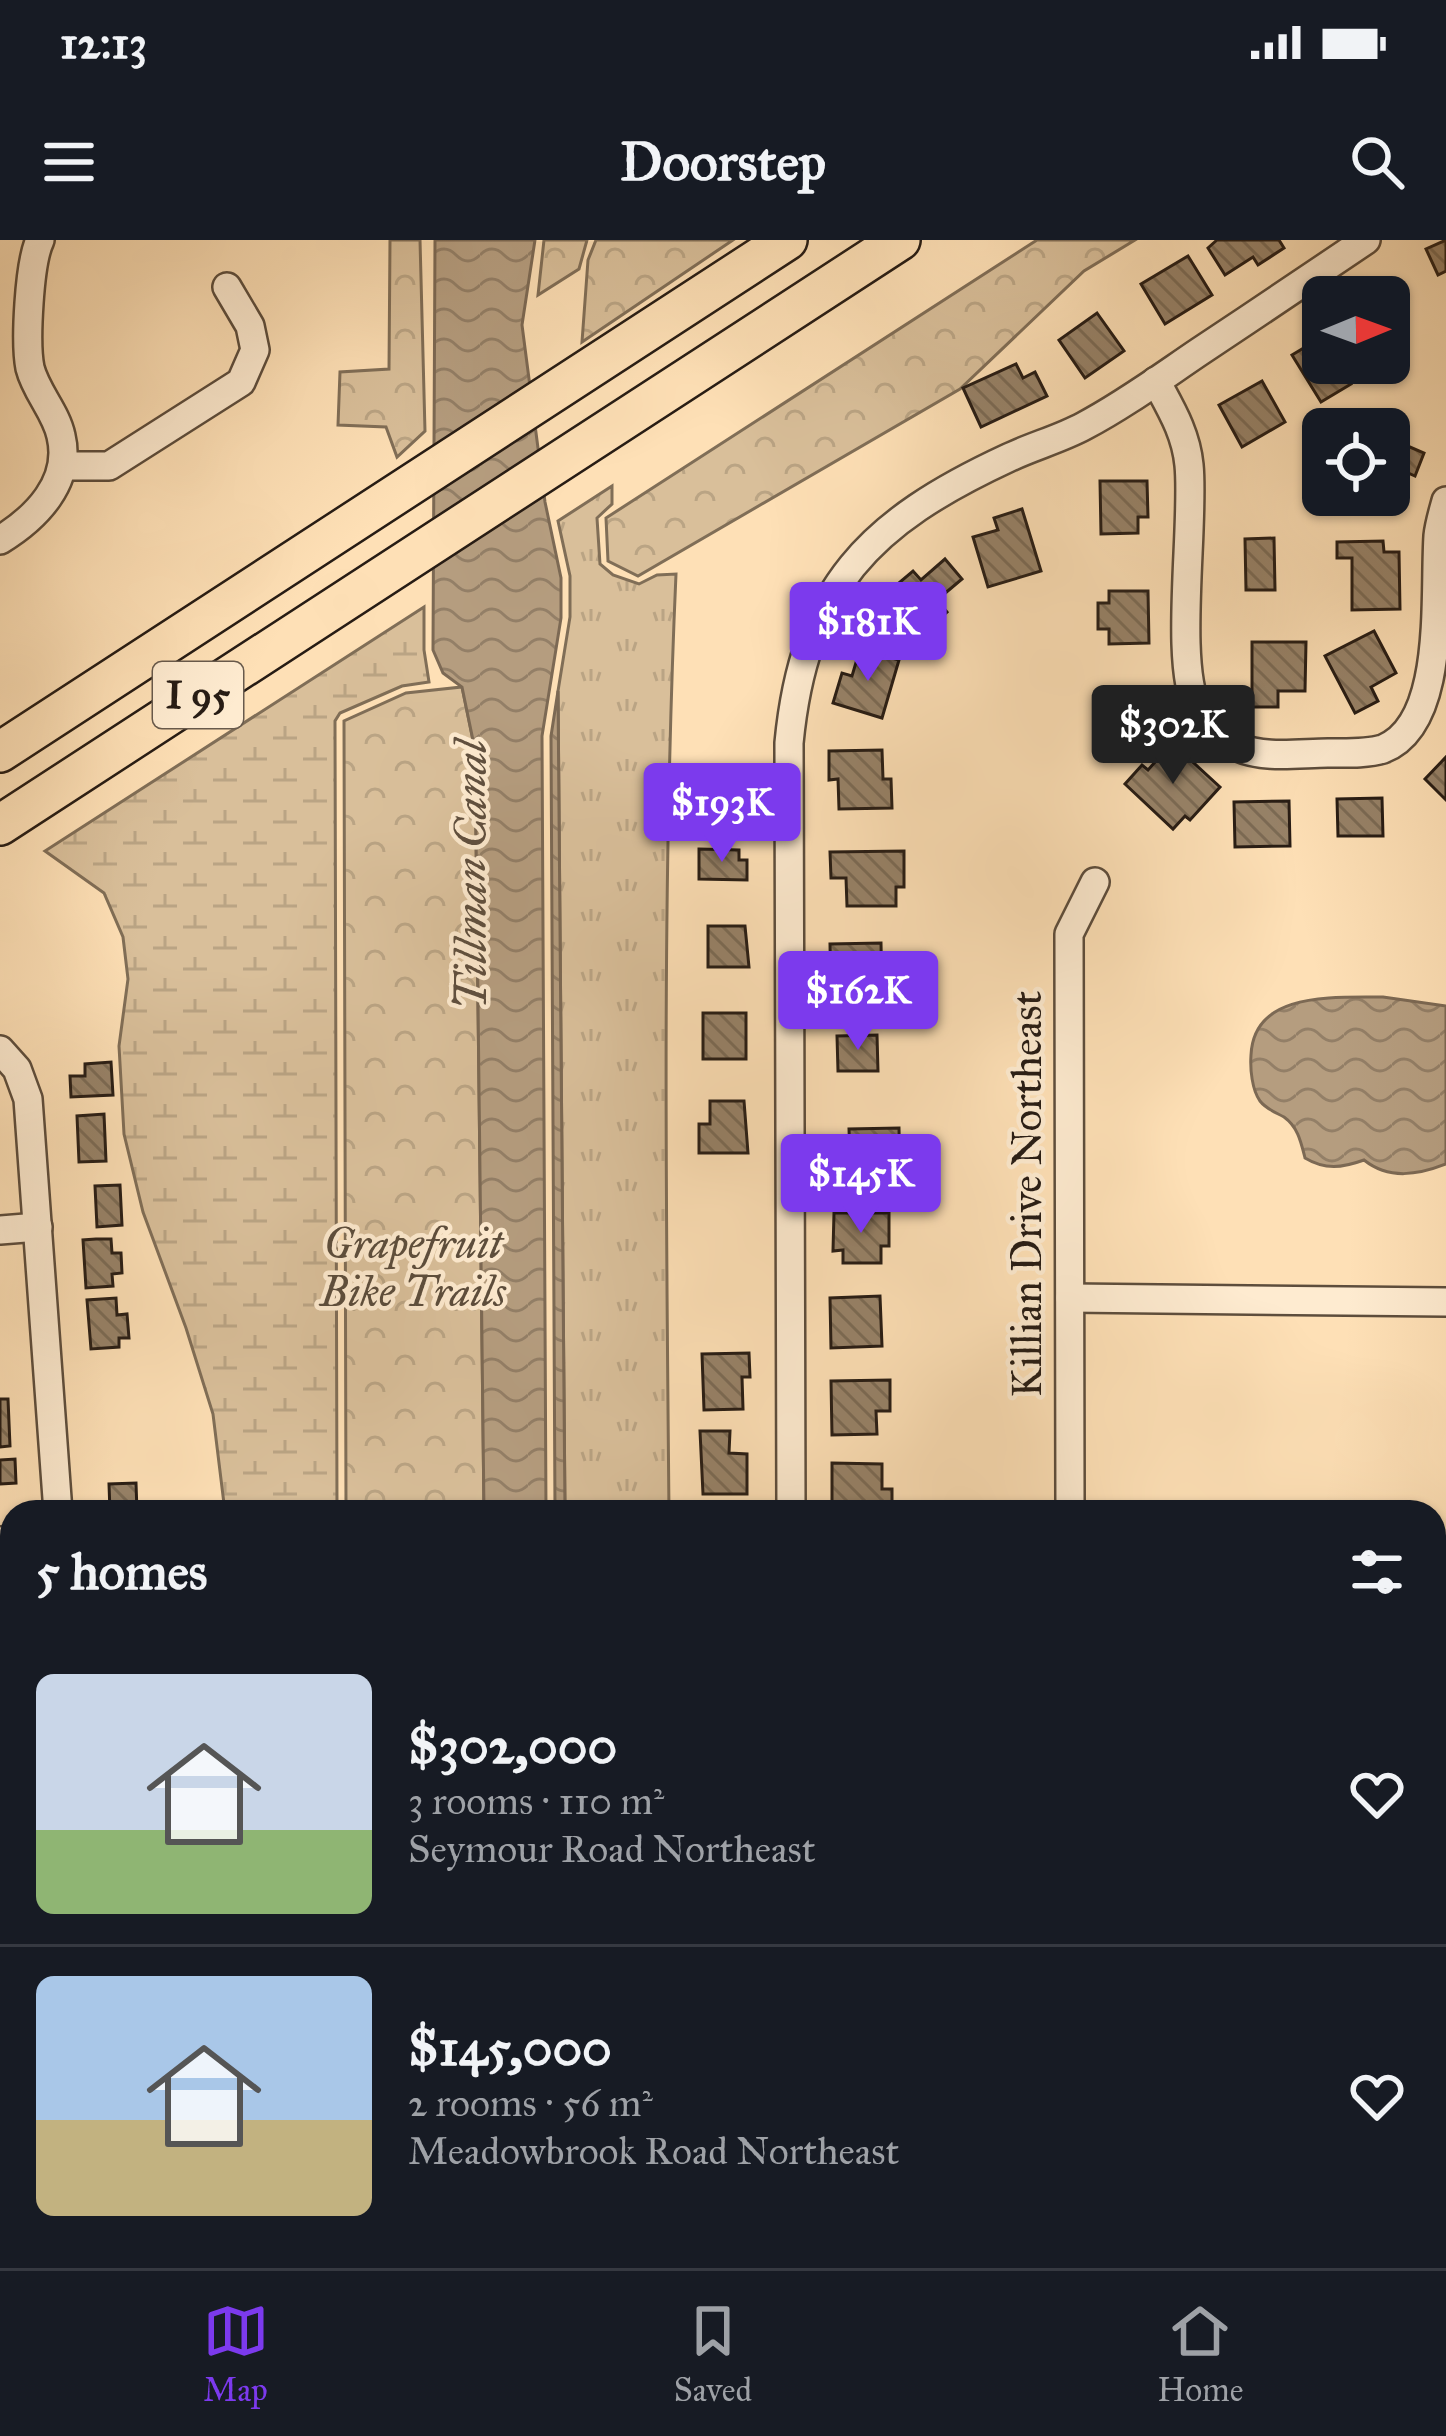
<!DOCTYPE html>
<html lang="en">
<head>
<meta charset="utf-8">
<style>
	body { margin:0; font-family:"IM FELL Great Primer",serif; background:#20242c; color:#f1f3f6; height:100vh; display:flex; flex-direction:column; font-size:45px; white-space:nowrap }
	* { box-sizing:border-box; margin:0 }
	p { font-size:39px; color:#9ea1a6 }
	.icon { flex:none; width:66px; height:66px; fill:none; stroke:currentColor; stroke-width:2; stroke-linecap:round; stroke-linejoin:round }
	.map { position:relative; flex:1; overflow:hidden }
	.panel { position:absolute; left:0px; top:1260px; width:1446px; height:768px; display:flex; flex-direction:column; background:#171b24; border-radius:36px 36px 0 0; box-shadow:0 3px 9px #0004 }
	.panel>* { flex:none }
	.needle { width:78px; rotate:89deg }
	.buttons { position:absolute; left:1302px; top:36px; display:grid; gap:24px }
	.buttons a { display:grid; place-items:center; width:108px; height:108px; border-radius:18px; background:#171b24; box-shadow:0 3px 9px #0004; font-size:60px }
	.price { position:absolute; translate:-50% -102px; padding:0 27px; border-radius:12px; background:#7c3aed; color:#fff; font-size:39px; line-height:78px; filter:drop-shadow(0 3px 6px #0008) }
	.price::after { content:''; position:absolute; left:50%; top:72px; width:36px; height:27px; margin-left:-18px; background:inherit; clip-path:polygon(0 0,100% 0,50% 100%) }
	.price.active { background:#222; color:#fff }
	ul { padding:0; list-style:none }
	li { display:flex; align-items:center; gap:36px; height:300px; padding:0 36px }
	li+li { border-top:3px solid #363941 }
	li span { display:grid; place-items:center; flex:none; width:336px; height:240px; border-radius:18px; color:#555 }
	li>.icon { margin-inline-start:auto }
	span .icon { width:144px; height:144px; fill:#fffc; stroke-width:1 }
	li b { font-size:51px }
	h2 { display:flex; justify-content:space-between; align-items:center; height:144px; padding:0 36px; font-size:51px }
	.status { display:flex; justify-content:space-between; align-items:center; height:84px; padding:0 60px; background:#171b24; direction:ltr }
	.status svg { height:33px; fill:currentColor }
	header { display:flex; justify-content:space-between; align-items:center; height:156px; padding:0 36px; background:#171b24; font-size:54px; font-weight:700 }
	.dock { display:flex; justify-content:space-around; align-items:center; height:168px; border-top:3px solid #363941; background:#171b24; font-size:33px; color:#9ea1a6 }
	.dock a { display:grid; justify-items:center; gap:6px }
	.dock .active { color:#7c3aed }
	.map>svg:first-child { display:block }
</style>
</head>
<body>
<div class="status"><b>12:13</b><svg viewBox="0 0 49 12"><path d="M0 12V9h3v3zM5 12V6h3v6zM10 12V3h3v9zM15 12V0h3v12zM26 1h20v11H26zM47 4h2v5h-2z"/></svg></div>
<header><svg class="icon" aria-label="menu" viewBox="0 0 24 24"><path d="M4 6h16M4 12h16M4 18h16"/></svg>Doorstep<svg class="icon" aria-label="search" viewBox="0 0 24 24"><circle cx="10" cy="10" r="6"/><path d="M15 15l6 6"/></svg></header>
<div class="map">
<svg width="1446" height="2028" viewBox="0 0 1446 2028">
	<defs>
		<pattern id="grass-tufts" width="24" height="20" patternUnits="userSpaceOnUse" patternTransform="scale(3)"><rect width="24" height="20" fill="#d9bf9a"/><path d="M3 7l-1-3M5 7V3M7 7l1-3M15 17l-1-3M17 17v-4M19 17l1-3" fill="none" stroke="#baa484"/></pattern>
		<pattern id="forest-crowns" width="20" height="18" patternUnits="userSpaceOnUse" patternTransform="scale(3)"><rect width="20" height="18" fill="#d9bf9a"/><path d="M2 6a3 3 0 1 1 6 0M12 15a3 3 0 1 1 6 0" fill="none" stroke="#baa484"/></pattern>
		<pattern id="wetland-marsh" width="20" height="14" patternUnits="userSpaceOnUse" patternTransform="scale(3)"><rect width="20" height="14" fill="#d9bf9a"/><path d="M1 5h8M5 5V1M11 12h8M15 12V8" fill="none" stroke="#baa484"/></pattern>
		<pattern id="water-waves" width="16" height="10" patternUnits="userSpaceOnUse" patternTransform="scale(3)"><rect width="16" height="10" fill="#b59d7f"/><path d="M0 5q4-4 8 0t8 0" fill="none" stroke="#937f67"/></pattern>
		<pattern id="building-back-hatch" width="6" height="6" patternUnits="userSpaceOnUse" patternTransform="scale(3)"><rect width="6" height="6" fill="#978268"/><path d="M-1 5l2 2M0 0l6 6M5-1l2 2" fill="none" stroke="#7b6a54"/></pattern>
	</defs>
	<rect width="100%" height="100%" fill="#fee0b6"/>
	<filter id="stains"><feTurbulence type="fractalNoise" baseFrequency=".00167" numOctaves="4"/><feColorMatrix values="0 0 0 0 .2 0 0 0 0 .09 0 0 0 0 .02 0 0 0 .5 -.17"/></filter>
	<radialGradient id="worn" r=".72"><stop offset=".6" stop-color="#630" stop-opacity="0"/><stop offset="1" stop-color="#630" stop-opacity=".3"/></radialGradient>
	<g fill="url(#grass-tufts)" stroke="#806e57" stroke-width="3">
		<path d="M612 246V264L597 278 600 324 613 335 639 344 657 335 676 334C662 647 666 959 669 1272H565L558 451 570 377V336L558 281Z"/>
		<rect x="585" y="2016" width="91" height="12"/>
	</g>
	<g fill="url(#forest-crowns)" stroke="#806e57" stroke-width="3">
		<path d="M390 0H420L425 191 397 217 386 187 338 185 340 132 389 129Z"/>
		<path d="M544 0H587L579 29 538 55Z"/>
		<path d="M596 0H733L582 102 588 20Z"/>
		<path d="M1037 0H1135L1084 31 960 149 638 336 608 321 606 278Z"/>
		<path d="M462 447 475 510 484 1272H346L344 481 406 453Z"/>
		<rect x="349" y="2016" width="143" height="12"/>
	</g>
	<path fill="url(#wetland-marsh)" stroke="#806e57" stroke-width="3" d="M424 367V410L429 442 402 446 340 473 335 481 337 1272H225L213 1174 186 1088 143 972 124 894 119 806 128 739 123 697 104 653 45 611Z"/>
	<g fill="url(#water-waves)" stroke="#7c6954" stroke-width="3">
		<path d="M435 0H535L522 85 545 262 561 338V378L542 496 546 1272H484L475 510 462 447 443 433 433 410Z"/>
		<path d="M558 451 565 1272H555L551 496Z"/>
		<path d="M1383 757 1446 766V924C1418 935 1389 940 1364 920 1342 928 1325 930 1305 918 1301 902 1298 887 1284 877 1275 872 1266 869 1260 861 1252 850 1250 829 1251 815 1254 750 1336 758 1383 757Z"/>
		<rect x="495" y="2016" width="81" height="12"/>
	</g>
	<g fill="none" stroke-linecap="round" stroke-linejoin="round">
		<path stroke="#7c6954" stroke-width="6" d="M0 1519 12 1520"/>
	</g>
	<g fill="url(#building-back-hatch)" stroke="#271c14" stroke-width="3">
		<path d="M1217 0H1279L1284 8 1258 25 1253 17 1225 35 1208 8Z"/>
		<path d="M1446 0V31L1438 35 1426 9Z"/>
		<path d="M1188 16 1212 55 1165 84 1141 44Z"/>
		<path d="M1097 73 1124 111 1085 138 1059 100Z"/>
		<path d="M1323 78V123H1351L1342 129 1351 144 1321 162 1292 115 1312 103 1304 90Z"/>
		<path d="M1016 124 1023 138 1035 132 1047 156 981 187 963 148Z"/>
		<path d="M1262 141 1285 182 1242 207 1219 165Z"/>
		<path d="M1389 198 1424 213 1415 236 1397 228 1389 248Z"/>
		<path d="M1100 241H1147L1148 277H1138V293L1101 294Z"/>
		<path d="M1022 269 1041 331 988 347 973 297 998 290 994 278Z"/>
		<path d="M1274 298 1275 350H1246L1245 299Z"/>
		<path d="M1383 301 1384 312H1399L1400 369 1352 370V318H1337V302Z"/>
		<path d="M945 319 962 339 937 360 947 372 909 405 874 364 913 331 921 340Z"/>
		<path d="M1109 351H1148L1149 403 1109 404V389H1098V363H1109Z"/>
		<path d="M1374 391 1396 433 1371 447 1378 461 1355 473 1325 416Z"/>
		<path d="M1252 402H1306L1305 451H1278V467H1252Z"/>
		<path d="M860 409 899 420 882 478 833 463 842 433 852 436Z"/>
		<path d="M1172 503 1220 547 1190 580 1185 576 1173 589 1125 544 1142 525 1148 530Z"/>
		<path d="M882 510 883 539H891L892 568 839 569 838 539 829 540V511Z"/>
		<path d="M1446 517V560L1425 539Z"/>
		<path d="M1382 558 1383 596H1338L1337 559Z"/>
		<path d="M1289 561 1290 606 1235 607 1234 562Z"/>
		<path d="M699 609 739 610V620H747V640L699 639Z"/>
		<path d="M904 611V647H896V666H847L846 638H831L830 612Z"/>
		<path d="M708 686H745L749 727H708Z"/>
		<path d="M881 703 882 757 831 758 830 704Z"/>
		<rect x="703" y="773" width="43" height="46"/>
		<path d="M877 795 878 831H838L837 796Z"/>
		<path d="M111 822 113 855 71 857 70 836H85V824Z"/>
		<path d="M710 861H744L748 913H699V884H710Z"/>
		<path d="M104 874 106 921 79 922 77 876Z"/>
		<path d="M899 888 900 942 831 943V918L850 917 849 889Z"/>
		<path d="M120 945 122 985 97 987 95 946Z"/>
		<path d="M834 973H889V1006H881V1023H843V1010L833 1011Z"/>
		<path d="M96 999H111L112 1013H121L122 1033 112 1034 113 1046 86 1048 83 1000Z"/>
		<path d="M880 1056 882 1106 831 1108 830 1058Z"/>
		<path d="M116 1058 117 1075 127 1074 129 1098H119V1107L91 1109 87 1060Z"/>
		<path d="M749 1113 750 1137H742L743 1169 704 1170 702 1114Z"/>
		<path d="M890 1140V1171H876L877 1194 832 1195 831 1141Z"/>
		<path d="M0 1159H8L10 1206 0 1207Z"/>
		<path d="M700 1191H730L729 1213 747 1214V1254H703Z"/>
		<path d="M15 1219 16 1243 0 1244V1220Z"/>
		<path d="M832 1223 882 1224V1249H892V1272H832Z"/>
		<path d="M136 1243 137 1272H110L109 1244Z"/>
		<path d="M0 1410 12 1416V1446L0 1441Z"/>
		<path d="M0 1609H12V1657L0 1658Z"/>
		<path d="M71 2016H98L99 2026 71 2027Z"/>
		<path d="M191 2016H221V2028H237H192Z"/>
		<rect x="700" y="2019" width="34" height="9"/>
	</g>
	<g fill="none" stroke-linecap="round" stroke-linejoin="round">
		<g stroke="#5d4d3c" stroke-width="32">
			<g id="minor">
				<path d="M1156 141C1171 169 1186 193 1189 225 1195 283 1173 425 1198 470 1206 484 1223 500 1238 507 1263 519 1301 513 1328 513 1345 513 1367 514 1383 509 1446 484 1434 360 1438 296 1439 285 1443 272 1446 261"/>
				<path d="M63 226H109L241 142 255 110 250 86 227 47"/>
				<path d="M0 300C36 278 72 242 61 196 56 172 36 152 30 128 25 103 29 23 40 0"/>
				<path d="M0 810 17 829 28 859 58 1272"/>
				<path d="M0 990 38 987"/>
				<path d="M1070 1058 1446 1062"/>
				<path d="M791 1272 789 503C804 347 870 282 1008 218 1033 206 1060 199 1084 186 1124 165 1162 137 1199 112 1255 75 1311 37 1366 0"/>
				<path d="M1070 1272 1069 694 1095 642"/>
				<path d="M0 1301 12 1300"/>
				<path d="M0 1320 6 1352 12 1362"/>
				<path d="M1434 1691 1446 1690"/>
				<path d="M0 1710 12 1709"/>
				<path d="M127 2016V2028"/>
				<path d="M1241 2016 1262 2028"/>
				<path d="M793 2028V2016"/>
				<path d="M1204 2028 1211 2016"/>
			</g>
		</g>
		<g stroke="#271c14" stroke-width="44">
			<g id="highway">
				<path d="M0 512 787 0"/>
				<path d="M0 585 900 0"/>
			</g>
		</g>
		<use href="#minor" stroke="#feebd0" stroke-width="27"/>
		<use href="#highway" stroke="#fee0b6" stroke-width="39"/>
	</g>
	<g text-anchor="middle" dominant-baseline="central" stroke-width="9" stroke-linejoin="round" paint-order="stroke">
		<rect fill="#feebd0" stroke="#685a4c" stroke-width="3" x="153" y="422" width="90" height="66" rx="9"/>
		<g font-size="39" font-weight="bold" fill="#271c14">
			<text x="198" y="455">I 95</text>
		</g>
		<g font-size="42" fill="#271c14" stroke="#feebd0">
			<text transform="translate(1027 954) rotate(-90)">Killian Drive Northeast</text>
		</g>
		<g font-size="42" font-style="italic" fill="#5c4d3c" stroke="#feebd0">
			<text x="413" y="1004">Grapefruit<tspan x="413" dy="48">Bike Trails</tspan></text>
		</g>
		<g font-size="45" font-style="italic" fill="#60503f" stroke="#feebd0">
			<text transform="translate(470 635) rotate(-90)">Tillman Canal</text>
		</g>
	</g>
	<rect width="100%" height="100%" filter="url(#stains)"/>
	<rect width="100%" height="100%" fill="url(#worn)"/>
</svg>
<div class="buttons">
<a><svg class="needle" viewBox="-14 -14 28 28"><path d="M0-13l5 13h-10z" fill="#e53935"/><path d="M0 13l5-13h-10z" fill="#9ea1a6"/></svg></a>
<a><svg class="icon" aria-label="locate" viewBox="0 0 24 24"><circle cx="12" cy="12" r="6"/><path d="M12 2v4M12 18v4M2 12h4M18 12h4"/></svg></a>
</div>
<b class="price" style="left:868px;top:444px">$181K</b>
<b class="price active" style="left:1173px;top:547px">$302K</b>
<b class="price" style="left:722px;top:625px">$193K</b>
<b class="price" style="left:858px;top:813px">$162K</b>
<b class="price" style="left:861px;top:996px">$145K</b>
<section class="panel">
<h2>5 homes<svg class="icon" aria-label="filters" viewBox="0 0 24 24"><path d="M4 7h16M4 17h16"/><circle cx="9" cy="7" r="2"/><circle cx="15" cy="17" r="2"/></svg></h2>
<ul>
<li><span style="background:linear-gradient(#c9d6e8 65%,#8fb573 0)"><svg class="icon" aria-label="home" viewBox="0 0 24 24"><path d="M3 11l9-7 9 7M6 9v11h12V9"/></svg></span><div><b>$302,000</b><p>3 rooms · 110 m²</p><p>Seymour Road Northeast</p></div><svg class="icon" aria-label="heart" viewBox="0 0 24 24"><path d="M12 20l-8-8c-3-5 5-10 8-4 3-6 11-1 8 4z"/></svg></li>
<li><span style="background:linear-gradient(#a9c7e8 60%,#c2b280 0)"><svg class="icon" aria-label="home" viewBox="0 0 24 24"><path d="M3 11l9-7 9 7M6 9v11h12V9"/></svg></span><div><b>$145,000</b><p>2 rooms · 56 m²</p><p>Meadowbrook Road Northeast</p></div><svg class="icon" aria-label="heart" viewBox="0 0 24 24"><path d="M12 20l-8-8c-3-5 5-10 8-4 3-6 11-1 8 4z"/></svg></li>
</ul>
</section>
</div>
<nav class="dock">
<a class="active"><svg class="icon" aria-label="map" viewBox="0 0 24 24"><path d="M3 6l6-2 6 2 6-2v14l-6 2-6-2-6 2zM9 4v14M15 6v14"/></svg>Map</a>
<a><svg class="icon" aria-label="saved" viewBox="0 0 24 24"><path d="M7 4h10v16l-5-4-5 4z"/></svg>Saved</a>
<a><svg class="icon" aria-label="home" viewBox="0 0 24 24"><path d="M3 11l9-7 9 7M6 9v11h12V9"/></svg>Home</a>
</nav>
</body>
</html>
